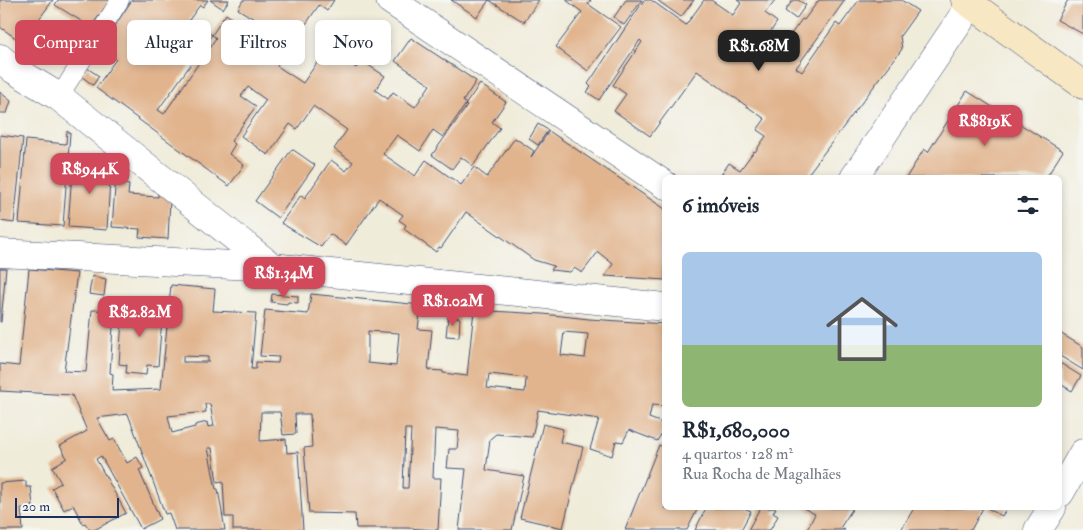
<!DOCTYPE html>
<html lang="pt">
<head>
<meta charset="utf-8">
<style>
	body { margin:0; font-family:"IM FELL Double Pica",serif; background:#f6f6f7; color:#1f2937; height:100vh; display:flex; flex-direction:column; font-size:19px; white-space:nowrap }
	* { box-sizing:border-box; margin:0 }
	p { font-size:16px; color:#747a83 }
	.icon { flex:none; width:28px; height:28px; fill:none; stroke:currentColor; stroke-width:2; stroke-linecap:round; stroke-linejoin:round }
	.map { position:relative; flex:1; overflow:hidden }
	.sheet { position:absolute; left:662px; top:175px; width:400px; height:335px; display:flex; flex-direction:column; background:#fff; border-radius:8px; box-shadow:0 2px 8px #0003 }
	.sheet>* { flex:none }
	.top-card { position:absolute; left:15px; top:20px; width:475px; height:45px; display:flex; gap:10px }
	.scale { position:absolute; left:15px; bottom:12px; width:104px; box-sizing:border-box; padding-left:5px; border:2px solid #1b2f5e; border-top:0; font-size:14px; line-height:18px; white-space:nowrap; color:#1b2f5e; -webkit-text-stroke:4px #f6f6f2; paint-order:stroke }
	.price { position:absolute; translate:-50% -42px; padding:0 11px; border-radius:10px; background:#d1495b; color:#fff; font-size:16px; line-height:32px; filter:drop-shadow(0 1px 2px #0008) }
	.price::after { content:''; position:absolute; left:50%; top:30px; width:15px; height:11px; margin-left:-8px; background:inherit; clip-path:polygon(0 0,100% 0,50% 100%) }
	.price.selected { background:#222; color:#fff }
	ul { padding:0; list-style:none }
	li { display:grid; align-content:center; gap:10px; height:265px; padding:0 20px }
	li+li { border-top:1px solid #e0e1e3 }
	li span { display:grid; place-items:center; height:155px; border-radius:8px; color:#555 }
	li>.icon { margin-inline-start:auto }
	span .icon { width:90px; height:90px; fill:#fffc; stroke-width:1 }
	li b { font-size:21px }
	h2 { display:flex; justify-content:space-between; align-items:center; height:60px; padding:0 20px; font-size:21px }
	.pill { padding:0 18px; border-radius:8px; background:#fff; box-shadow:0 2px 8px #0003; font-size:18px; line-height:45px }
	.pill.selected { background:#d1495b; color:#fff }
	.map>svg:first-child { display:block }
</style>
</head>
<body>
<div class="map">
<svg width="1083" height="530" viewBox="0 0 1083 530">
	<rect width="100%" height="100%" fill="#f6f6f2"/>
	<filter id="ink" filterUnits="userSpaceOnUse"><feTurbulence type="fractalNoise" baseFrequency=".02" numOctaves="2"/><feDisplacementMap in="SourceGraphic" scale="10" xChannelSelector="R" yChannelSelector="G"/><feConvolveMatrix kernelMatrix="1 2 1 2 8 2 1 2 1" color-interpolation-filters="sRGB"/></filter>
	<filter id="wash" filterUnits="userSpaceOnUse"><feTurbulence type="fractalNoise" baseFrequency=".0096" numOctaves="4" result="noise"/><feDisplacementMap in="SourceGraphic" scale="20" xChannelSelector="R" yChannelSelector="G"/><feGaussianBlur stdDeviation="1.12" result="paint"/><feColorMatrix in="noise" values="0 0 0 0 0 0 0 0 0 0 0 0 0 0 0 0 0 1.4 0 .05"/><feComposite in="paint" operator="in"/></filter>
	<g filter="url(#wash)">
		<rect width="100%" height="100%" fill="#f0ecda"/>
		<g id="blocks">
			<g fill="#e1b48d" fill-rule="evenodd">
				<path d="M0 0H53L34 26 39 28 42 23 53 31 37 53 0 27Z"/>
				<path d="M58 0H110L91 27 55 5Z"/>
				<path d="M132 0H208L203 7 200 5 189 20 212 35 158 110 164 114 216 38 212 35 226 14 247 29 244 33 257 42 267 27 238 9 243 0H334L327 11 319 5 277 66 303 83 341 28 359 40 368 27 389 42 376 60 355 45 345 60 356 68 362 61 385 76 375 90 388 99 393 92 415 107 430 85 395 61 411 38 476 81 463 101 466 104 443 137 433 130 420 151 397 135 383 154 415 176 426 160 461 185 474 167 487 177 515 138 534 151 531 157 549 131 665 209V280L605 276 613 264 598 252 582 273 574 268 570 272 551 270 554 266 534 260 466 212 441 248 439 247 436 252 404 229 406 225 399 220 403 215 379 198 346 245 330 234 321 247 281 223 301 195 305 198 331 160 346 171 353 162 334 149 347 130 313 106 297 129 290 124 268 155 241 136 266 100 248 87 241 96 256 106 231 141 235 144 229 154 244 165 229 186 96 88 116 59 100 48ZM157 38 172 48 164 60 149 49Z"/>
				<path d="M210 0H229L223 9Z"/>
				<path d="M451 0H539L524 22 489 0 477 17Z"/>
				<path d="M566 0H591L588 4 621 27 588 71 556 47 582 12Z"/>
				<path d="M626 0H642L624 25 614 17Z"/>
				<path d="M644 0H651L686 25 704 0H711L733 15 741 3 737 0H775L765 13 777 22 759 49 767 55 778 40 784 44 802 19 804 20 819 0H845L796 68 802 72 836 23 840 26 859 0H901L918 11 900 36 902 49 805 178H719L729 163 740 170 754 151 755 152 766 136 757 130 765 119 697 71 650 136 614 111 626 94 613 85 642 42 640 40 599 100 587 92 591 87 588 84Z"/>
				<path d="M657 0H694L681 17Z"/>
				<path d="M793 0H798L806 5 796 19 785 11Z"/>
				<path d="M1068 0H1083V34L1057 20Z"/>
				<path d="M87 68 99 76 93 85 81 76Z"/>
				<path d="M480 84 506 102 492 122 500 128 473 166 461 157 452 169 432 155 467 106 465 105Z"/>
				<path d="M967 91 1063 151 1046 178H906L924 149 928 152Z"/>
				<path d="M0 92 11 101 7 113H0Z"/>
				<path d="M538 124 548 130 538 145 529 139Z"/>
				<path d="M67 131 70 133 63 226 19 223 26 140 66 144Z"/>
				<path d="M0 135 23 138 14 223 0 221Z"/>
				<path d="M292 149 315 165 278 218 255 201Z"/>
				<path d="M73 159 111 162 107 230 68 227Z"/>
				<path d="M117 162 126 167 125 184 129 185 128 195 158 197V190L170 199 168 239 139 237 140 229 112 227Z"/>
				<path d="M0 268H6L1 322H0Z"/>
				<path d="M29 269 77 273 64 371 86 372 92 310 114 311 110 373 113 374 112 391 161 389 171 285 215 289 213 311 256 313 251 369H256V362L278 363 279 357 260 356 265 310 308 314 311 294 421 305 418 329 432 330 428 370 443 371V373L467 376 474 310 543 314 589 319 665 324V406L652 405 649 418 665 424V428L657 441 629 430 623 442 616 441 612 456 590 449 599 419 538 410 532 437 496 434 490 439 486 470 524 476 512 530H459L466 469 447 468 449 449H457L459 431 435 429 433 478H441L438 530 407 528H356L355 514 309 513 304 448 312 447 310 414H295L296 434 283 435 280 412H261L260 441 286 439 287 453 298 452 303 530H233V517H225L223 481 217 482 212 448H208L216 489H218L225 530H175L169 513 165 514 128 414 97 418 110 441 114 439 127 463 137 457 143 468 139 470 160 519 141 529 101 456 96 459 126 513 94 530H90L85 523 83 524 73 505 64 510 52 488 61 483 52 467 67 458 60 446 87 431 72 395 0 391V364L19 366ZM368 331 399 333 396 366 368 363ZM564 332 588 334 585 358 561 355ZM183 356 208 357V362H183ZM489 374 526 378 525 392 487 388ZM205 404H210L214 426 208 427 207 422 195 425V427L172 433 168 416 206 412ZM405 429H411L408 488H403Z"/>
				<path d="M92 276 106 279 104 296 89 294Z"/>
				<path d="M272 294 298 296V303L288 302 287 304 271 302Z"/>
				<path d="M123 305 163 307 158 366 147 365 146 375 126 373 127 365 119 364Z"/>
				<path d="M448 317 460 318 459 337 446 336Z"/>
				<path d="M1060 333 1083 347V370L1060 356Z"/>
				<path d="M1060 363 1081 376 1072 391 1060 384Z"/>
				<path d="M543 424 563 429 560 442 583 447 563 528 520 518Z"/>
				<path d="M659 445 665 448V508H698L687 530H625Z"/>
				<path d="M26 481V487H31L33 507 21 508 23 530H0V483Z"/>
				<path d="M706 508H744L751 511 741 530H695Z"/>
				<path d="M760 508H776L773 513 778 516 770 530H748Z"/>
				<path d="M803 508H853L840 528 845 530H807L815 514Z"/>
				<path d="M914 508H923L925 509 926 508H983L971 530H901Z"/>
				<path d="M987 508H1007L1002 516Z"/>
			</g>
		</g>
	</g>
	<g filter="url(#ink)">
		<use href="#blocks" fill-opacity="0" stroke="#3b4b71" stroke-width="1"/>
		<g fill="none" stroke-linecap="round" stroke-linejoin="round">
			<g stroke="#3b4b71" stroke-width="19">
				<path id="lane" d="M59 97 120 0"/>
			</g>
			<g stroke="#3b4b71" stroke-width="29">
				<g id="street">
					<path d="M390 0 665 185"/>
					<path d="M0 58 13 69 59 97 272 267"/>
					<path d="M854 178 971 4"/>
					<path d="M0 253 272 267 665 307"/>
					<path d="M1060 493 1083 453"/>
					<path d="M1038 530 1052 508"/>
				</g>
			</g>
			<g stroke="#3b4b71" stroke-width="29">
				<path id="secondary" d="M965 0 1083 85"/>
			</g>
			<use href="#lane" stroke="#fff" stroke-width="18"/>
			<use href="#street" stroke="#fff" stroke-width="28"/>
			<use href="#secondary" stroke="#f7e8c3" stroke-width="28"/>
		</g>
	</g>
</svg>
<div class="scale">20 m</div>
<b class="price selected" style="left:759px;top:72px">R$1.68M</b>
<b class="price" style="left:985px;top:147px">R$819K</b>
<b class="price" style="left:90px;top:195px">R$944K</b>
<b class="price" style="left:284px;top:299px">R$1.34M</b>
<b class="price" style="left:453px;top:327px">R$1.02M</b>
<b class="price" style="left:140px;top:338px">R$2.82M</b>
<div class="top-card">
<a class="pill selected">Comprar</a>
<a class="pill">Alugar</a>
<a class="pill">Filtros</a>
<a class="pill">Novo</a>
</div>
<section class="sheet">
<h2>6 imóveis<svg class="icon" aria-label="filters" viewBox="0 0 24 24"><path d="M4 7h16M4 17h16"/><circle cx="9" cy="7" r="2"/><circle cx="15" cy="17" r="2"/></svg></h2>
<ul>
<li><span style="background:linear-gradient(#a9c7e8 60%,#8fb573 0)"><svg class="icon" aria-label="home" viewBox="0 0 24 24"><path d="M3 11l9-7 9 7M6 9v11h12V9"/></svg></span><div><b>R$1,680,000</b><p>4 quartos · 128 m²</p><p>Rua Rocha de Magalhães</p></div></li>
</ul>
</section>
</div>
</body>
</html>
